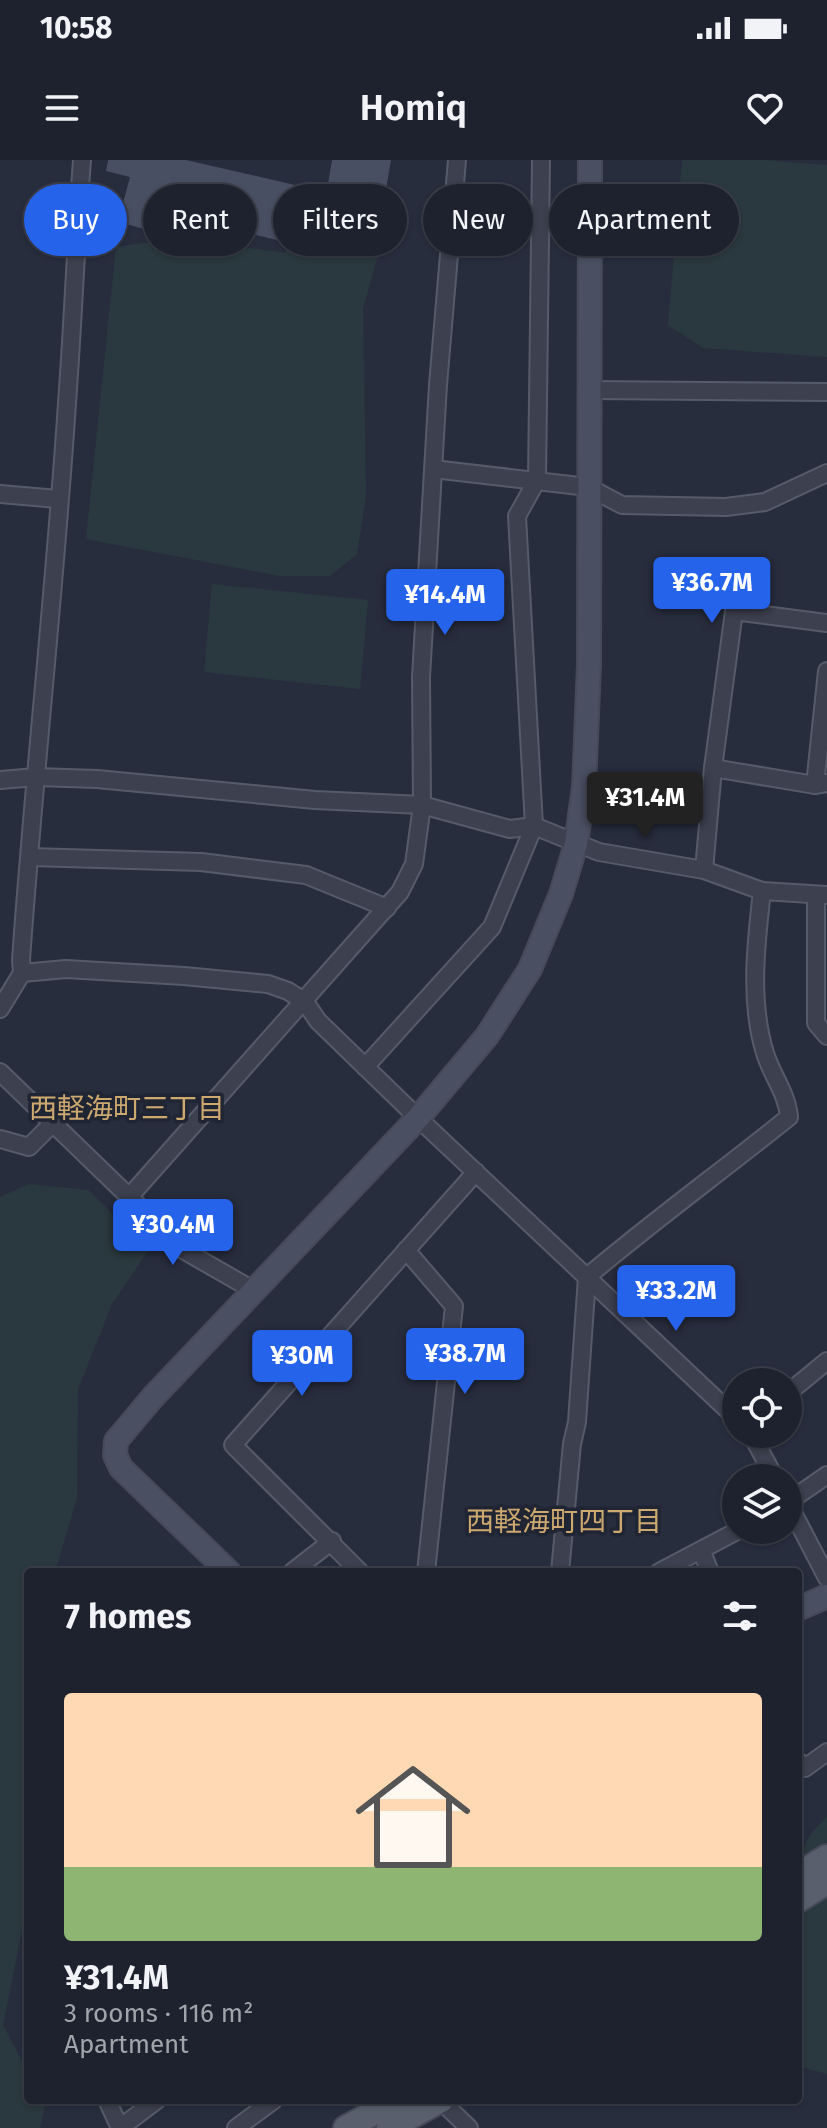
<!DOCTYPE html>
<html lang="en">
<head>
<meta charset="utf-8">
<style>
	body { margin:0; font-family:"Fira Sans","Noto Sans JP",sans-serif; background:#262a36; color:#f1f3f6; height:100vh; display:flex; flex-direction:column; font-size:30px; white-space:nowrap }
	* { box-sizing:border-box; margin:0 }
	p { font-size:26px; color:#a1a4aa }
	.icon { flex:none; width:44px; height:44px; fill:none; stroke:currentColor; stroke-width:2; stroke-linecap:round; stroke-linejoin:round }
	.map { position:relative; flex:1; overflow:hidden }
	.side { position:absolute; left:24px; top:1408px; width:778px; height:536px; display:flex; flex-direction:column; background:#1e222e; border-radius:8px; box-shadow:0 2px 6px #0004,0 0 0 2px #3c3f4a }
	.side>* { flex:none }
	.hud { position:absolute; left:24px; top:24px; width:780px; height:72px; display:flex; gap:16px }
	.controls { position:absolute; left:722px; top:1208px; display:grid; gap:16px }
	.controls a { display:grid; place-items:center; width:80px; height:80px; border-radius:50%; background:#1e222e; box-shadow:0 2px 6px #0004,0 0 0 2px #3c3f4a; font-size:40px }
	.price { position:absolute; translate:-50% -68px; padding:0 18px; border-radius:8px; background:#2563eb; color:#fff; font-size:26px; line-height:52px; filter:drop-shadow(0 2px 4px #0008) }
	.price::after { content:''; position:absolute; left:50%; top:48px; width:24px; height:18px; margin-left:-12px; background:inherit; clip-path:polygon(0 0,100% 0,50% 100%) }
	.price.on { background:#222; color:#fff }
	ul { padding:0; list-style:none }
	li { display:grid; align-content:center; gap:16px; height:424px; padding:0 40px }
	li+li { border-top:2px solid #3c3f4a }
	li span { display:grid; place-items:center; height:248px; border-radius:8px; color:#555 }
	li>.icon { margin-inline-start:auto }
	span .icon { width:144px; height:144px; fill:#fffc; stroke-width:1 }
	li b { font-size:34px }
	h2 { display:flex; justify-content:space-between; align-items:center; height:96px; padding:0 40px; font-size:34px }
	.tag { padding:0 28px; border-radius:36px; background:#1e222e; box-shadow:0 2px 6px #0004,0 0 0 2px #3c3f4a; font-size:28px; line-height:72px }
	.tag.on { background:#2563eb; color:#fff }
	.status { display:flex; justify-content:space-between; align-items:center; height:56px; padding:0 40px; background:#1e222e; direction:ltr }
	.status svg { height:22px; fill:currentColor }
	header { display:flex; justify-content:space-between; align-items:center; height:104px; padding:0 40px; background:#1e222e; font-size:36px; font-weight:600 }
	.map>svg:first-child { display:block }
</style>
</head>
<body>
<div class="status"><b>10:58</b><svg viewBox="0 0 49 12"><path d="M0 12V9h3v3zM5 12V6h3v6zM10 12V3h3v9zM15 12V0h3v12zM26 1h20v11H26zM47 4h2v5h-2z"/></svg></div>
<header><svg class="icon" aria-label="menu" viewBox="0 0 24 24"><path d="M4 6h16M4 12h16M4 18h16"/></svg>Homiq<svg class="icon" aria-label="heart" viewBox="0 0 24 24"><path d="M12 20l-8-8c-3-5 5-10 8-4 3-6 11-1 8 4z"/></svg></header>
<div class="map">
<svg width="827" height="1968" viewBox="0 0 827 1968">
	<rect width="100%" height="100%" fill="#282d3e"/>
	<g fill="#2a393f">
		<path d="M682 0H764L827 5V197L703 188 668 165Z"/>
		<path d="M293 64 381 85 363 148 366 336 357 394 330 416H280L86 379 116 87 179 78 285 93Z"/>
		<path d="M212 424 368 440 360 529 204 512Z"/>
		<path d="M29 1024 88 1030 149 1089 112 1144 78 1229 77 1338 55 1412H28V1739L3 1865 28 1913V1940H43L45 1945 40 1968H0V1037Z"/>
		<path d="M827 1656V1914L798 1906V1701L810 1675Z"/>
	</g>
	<g fill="#494f62">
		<path d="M108 0H186L295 25 281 81 173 55 167 75 118 62 130 17 106 11Z"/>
		<path d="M332 0H391L380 64 323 55Z"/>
	</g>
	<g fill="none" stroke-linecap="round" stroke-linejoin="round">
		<g stroke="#565b69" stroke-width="20">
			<g id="street">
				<path d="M590 230 827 232"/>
				<path d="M433 309 588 327 622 345 726 347 765 342 827 313"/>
				<path d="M0 334 58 339"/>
				<path d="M713 608 815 625 827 623"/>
				<path d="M0 620 36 617 97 619 315 640 422 645 510 669 534 666 599 692 704 710 762 731 827 735"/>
				<path d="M815 625 827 511"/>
				<path d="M30 697 201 702 306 715 387 748"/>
				<path d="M704 710 713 608 734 451 827 463"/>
				<path d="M816 736V863L827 876"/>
				<path d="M22 813 66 809 184 816 268 824 288 831 305 842 318 861 418 958 736 1258"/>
				<path d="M0 849 22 813 21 800C34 614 55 429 67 243 73 162 76 81 82 0"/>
				<path d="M365 907 492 767 534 666 517 356 537 320 541 0"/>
				<path d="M0 912 185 1091 253 1130"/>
				<path d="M0 979 29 987 52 964"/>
				<path d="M130 1036 400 732 414 704 422 645 421 517 438 225 457 0"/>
				<path d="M406 1090 454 1146 426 1412"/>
				<path d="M788 1233 827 1201"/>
				<path d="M751 1274 775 1318"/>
				<path d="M788 1342 827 1315"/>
				<path d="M788 1343 827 1418"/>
				<path d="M702 1392 710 1412"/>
				<path d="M292 1412 332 1381"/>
				<path d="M360 1412 233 1285 476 1012"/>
				<path d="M560 1412 572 1284 577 1262 587 1117C653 1061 722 1011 789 957 787 933 772 916 765 893 749 842 756 783 762 731"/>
				<path d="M659 1412 739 1370"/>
				<path d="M798 1601 805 1608 827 1592"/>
				<path d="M107 1940 120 1968"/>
				<path d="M440 1940 469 1968"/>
				<path d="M120 1968 157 1940"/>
				<path d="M236 1968 274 1940"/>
			</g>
		</g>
		<g stroke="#454958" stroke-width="26">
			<g id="secondary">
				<path d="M229 1412 121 1308 115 1295 116 1281 153 1237 418 958 487 876 530 809 561 734 576 684 584 627 589 504 590 0"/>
				<path d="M798 1449 827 1436"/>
			</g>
		</g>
		<g stroke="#454958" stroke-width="28">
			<g id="primary">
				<path d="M798 1715 827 1697"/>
				<path d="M798 1740 827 1722"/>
				<path d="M346 1968 397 1940"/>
				<path d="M389 1968 441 1940"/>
			</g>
		</g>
		<use href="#street" stroke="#3c404f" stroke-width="16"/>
		<use href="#secondary" stroke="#4a4f61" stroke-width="22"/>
		<use href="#primary" stroke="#5a5f6e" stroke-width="24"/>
	</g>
	<g text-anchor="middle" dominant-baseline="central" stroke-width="7" stroke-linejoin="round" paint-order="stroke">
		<g font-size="28" fill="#cda86f" stroke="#202534">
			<text x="127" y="948">西軽海町三丁目</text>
			<text x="564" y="1361">西軽海町四丁目</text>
		</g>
	</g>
</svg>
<div class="controls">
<a><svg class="icon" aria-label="locate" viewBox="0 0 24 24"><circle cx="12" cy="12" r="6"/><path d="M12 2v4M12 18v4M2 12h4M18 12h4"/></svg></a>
<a><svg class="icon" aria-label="layers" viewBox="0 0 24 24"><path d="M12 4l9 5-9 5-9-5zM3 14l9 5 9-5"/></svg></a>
</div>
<b class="price" style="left:712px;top:465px">¥36.7M</b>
<b class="price" style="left:445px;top:477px">¥14.4M</b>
<b class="price on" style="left:645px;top:680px">¥31.4M</b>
<b class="price" style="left:173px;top:1107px">¥30.4M</b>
<b class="price" style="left:676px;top:1173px">¥33.2M</b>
<b class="price" style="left:465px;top:1236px">¥38.7M</b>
<b class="price" style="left:302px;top:1238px">¥30M</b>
<div class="hud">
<a class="tag on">Buy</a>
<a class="tag">Rent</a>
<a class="tag">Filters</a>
<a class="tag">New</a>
<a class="tag">Apartment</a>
</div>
<section class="side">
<h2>7 homes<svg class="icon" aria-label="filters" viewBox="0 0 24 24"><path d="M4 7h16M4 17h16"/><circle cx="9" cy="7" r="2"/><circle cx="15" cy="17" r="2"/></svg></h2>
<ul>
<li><span style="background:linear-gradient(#ffd9b3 70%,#8fb573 0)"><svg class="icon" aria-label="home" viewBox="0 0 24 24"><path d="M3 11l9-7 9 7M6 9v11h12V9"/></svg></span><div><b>¥31.4M</b><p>3 rooms · 116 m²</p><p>Apartment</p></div></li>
</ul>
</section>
</div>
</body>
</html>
